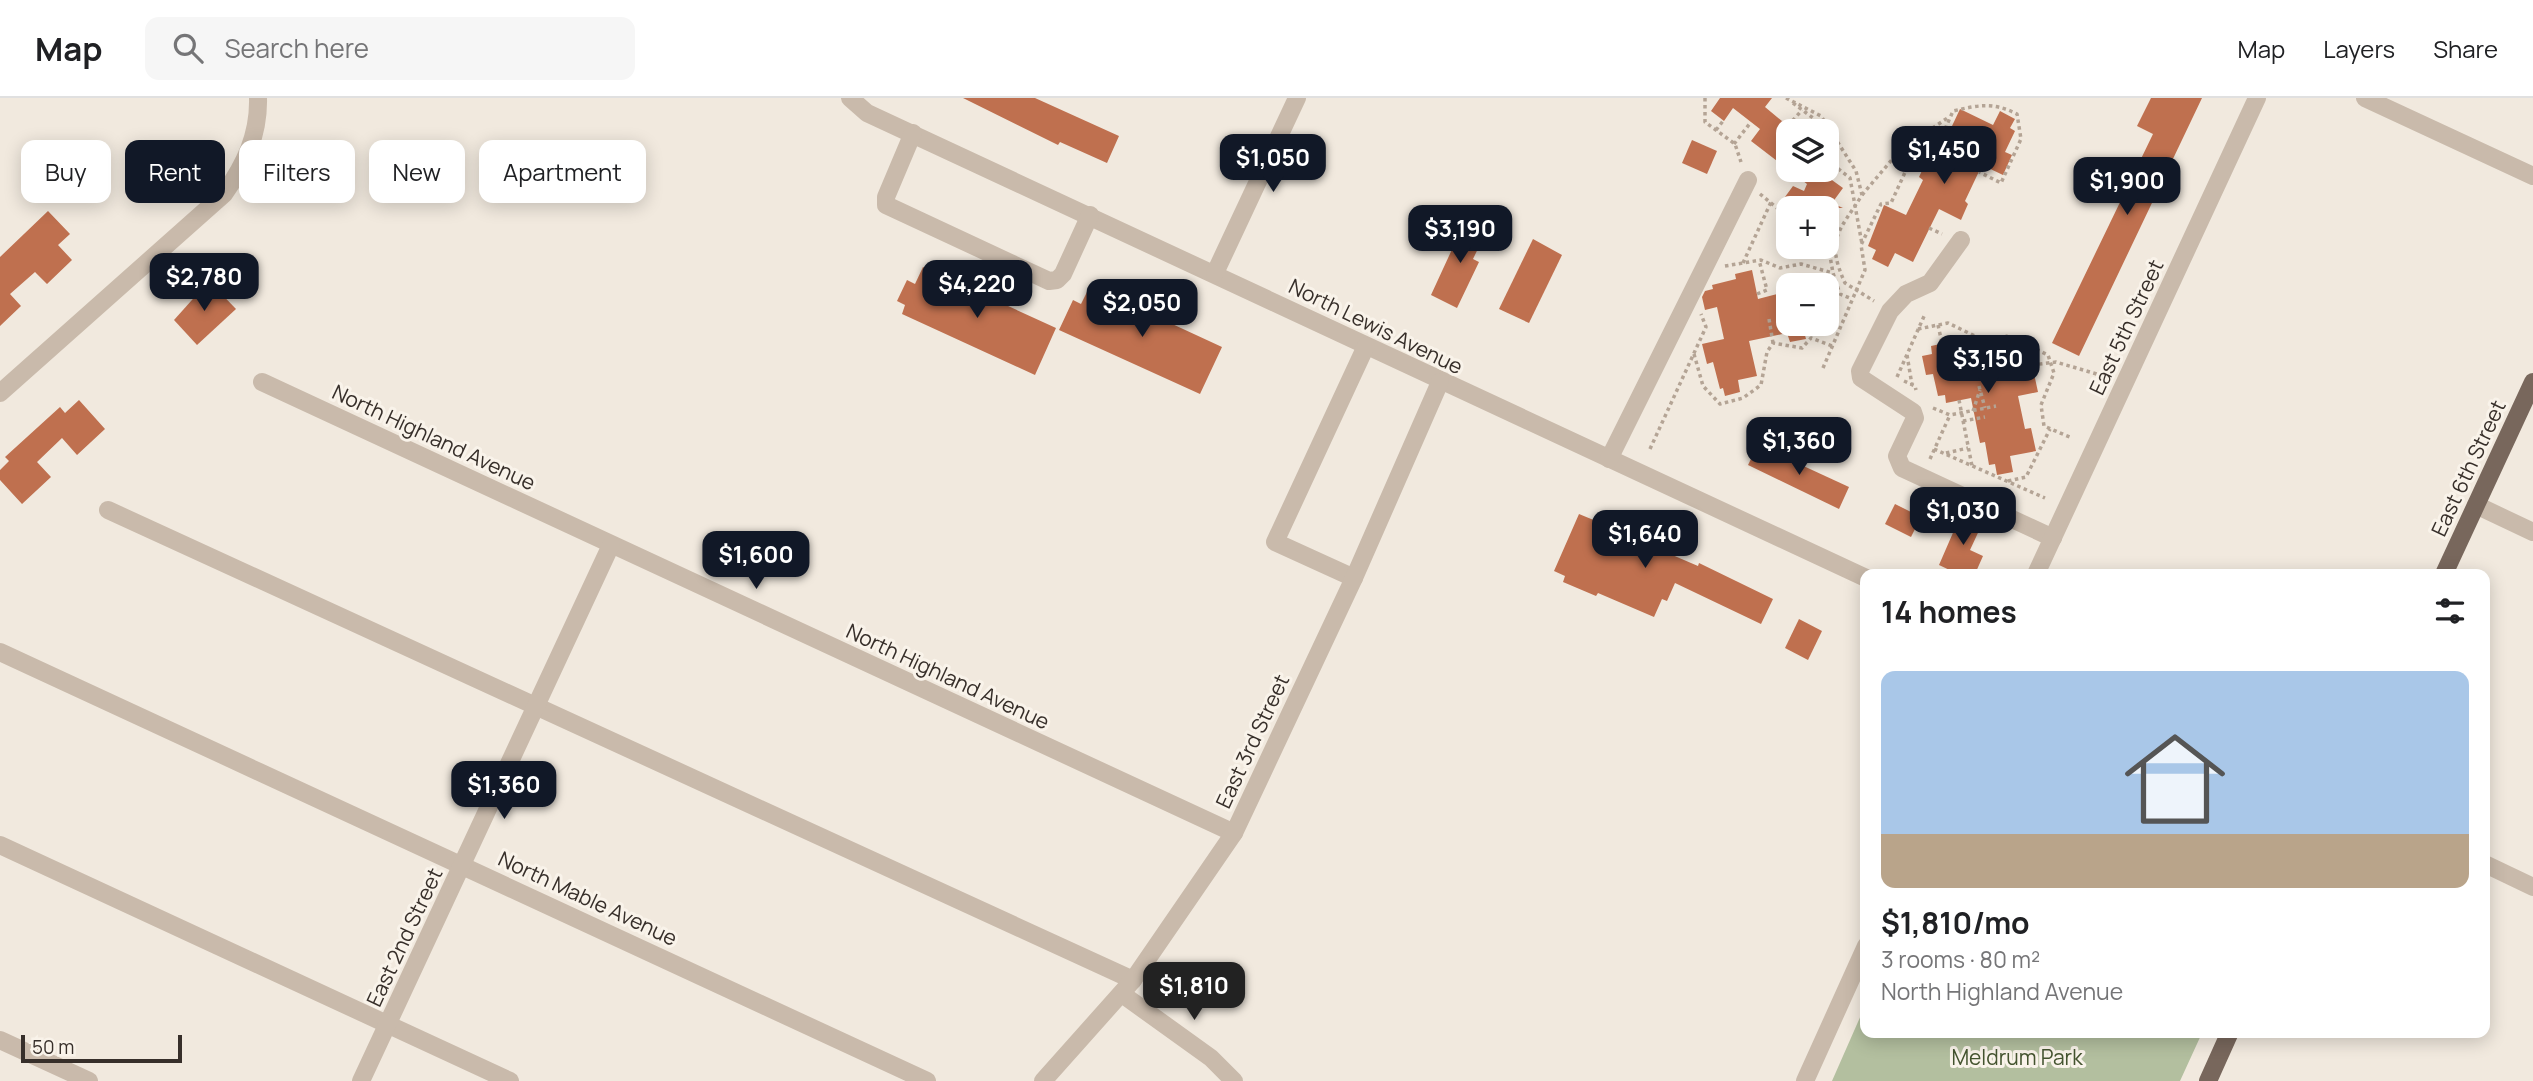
<!DOCTYPE html>
<html lang="en">
<head>
<meta charset="utf-8">
<style>
	body { margin:0; font-family:Manrope,sans-serif; background:#f6f6f6; color:#202124; height:100vh; display:flex; flex-direction:column; font-size:26px; white-space:nowrap }
	* { box-sizing:border-box; margin:0 }
	p { font-size:23px; color:#757577 }
	.icon { flex:none; width:38px; height:38px; fill:none; stroke:currentColor; stroke-width:2; stroke-linecap:round; stroke-linejoin:round }
	.map { position:relative; flex:1; overflow:hidden }
	.details { position:absolute; left:1860px; top:471px; width:630px; height:469px; display:flex; flex-direction:column; background:#fff; border-radius:14px; box-shadow:0 4px 18px #0003 }
	.details>* { flex:none }
	.banner { position:absolute; left:21px; top:42px; width:665px; height:63px; display:flex; gap:14px }
	.fabs { position:absolute; left:1776px; top:21px; display:grid; gap:14px }
	.fabs a { display:grid; place-items:center; width:63px; height:63px; border-radius:14px; background:#fff; box-shadow:0 4px 18px #0003; font-size:35px }
	.scale { position:absolute; left:21px; bottom:18px; width:161px; box-sizing:border-box; padding-left:7px; border:4px solid #372f2a; border-top:0; font-size:19px; line-height:24px; white-space:nowrap; color:#372f2a; -webkit-text-stroke:5px #f9f3ea; paint-order:stroke }
	.price { position:absolute; translate:-50% -60px; padding:0 16px; border-radius:14px; background:#111827; color:#fff; font-size:23px; line-height:46px; filter:drop-shadow(0 2px 4px #0008) }
	.price::after { content:''; position:absolute; left:50%; top:42px; width:21px; height:16px; margin-left:-10px; background:inherit; clip-path:polygon(0 0,100% 0,50% 100%) }
	.price.on { background:#222; color:#fff }
	ul { padding:0; list-style:none }
	li { display:grid; align-content:center; gap:14px; height:371px; padding:0 21px }
	li span { display:grid; place-items:center; height:217px; border-radius:14px; color:#555 }
	li>.icon { margin-inline-start:auto }
	span .icon { width:126px; height:126px; fill:#fffc; stroke-width:1 }
	li b { font-size:30px }
	h2 { display:flex; justify-content:space-between; align-items:center; height:84px; padding:0 21px; font-size:30px }
	.tag { padding:0 24px; border-radius:14px; background:#fff; box-shadow:0 4px 18px #0003; font-size:24px; line-height:63px }
	.tag.on { background:#111827; color:#fff }
	header { display:flex; align-items:center; gap:42px; box-sizing:border-box; height:98px; padding:0 35px; background:#fff; border-bottom:2px solid #e0e0e0 }
	header strong { font-size:33px }
	nav { display:flex; gap:38px; margin-inline-start:auto; font-size:24px }
	.search { width:490px; height:63px; background:#f6f6f6; display:flex; align-items:center; gap:18px; box-sizing:border-box; padding:0 24px; border-radius:14px; color:#757577; font-size:26px }
	.map>svg:first-child { display:block }
</style>
</head>
<body>
<header>
<strong>Map</strong>
<div class="search"><svg class="icon" aria-label="search" viewBox="0 0 24 24"><circle cx="10" cy="10" r="6"/><path d="M15 15l6 6"/></svg>Search here</div>
<nav><a>Map</a><a>Layers</a><a>Share</a></nav>
</header>
<div class="map">
<svg width="2533" height="983" viewBox="0 0 2533 983">
	<rect width="100%" height="100%" fill="#f1e9de"/>
	<path fill="#b3bf9f" d="M1865 908 1866 934 2202 935 2180 983H1832Z"/>
	<g fill="#bf704f">
		<path d="M963 0H1035L1119 38 1107 65 1060 44 1058 47Z"/>
		<path d="M1720 0H1772L1765 9 1788 28V72H1818L1843 90 1832 105 1843 110H1791L1782 103 1793 88 1804 93 1807 86 1751 43 1760 31 1733 10 1724 23 1711 13Z"/>
		<path d="M2151 0H2202L2079 258 2052 245 2153 36 2137 28Z"/>
		<path d="M1960 11 1993 27 2000 13 2015 21 2010 30 2015 33 2005 54 2012 57 2003 77 1982 67 1965 103 1968 106 1961 122 1939 111 1913 164 1895 155 1888 169 1872 161 1876 152 1868 148 1884 107 1906 117 1923 82 1919 79 1928 60 1944 68 1962 33 1952 28Z"/>
		<path d="M1692 42 1717 53 1707 76 1682 65Z"/>
		<path d="M48 113 70 136 58 147 72 162 47 186 35 174 10 196 21 208 0 228V159Z"/>
		<path d="M1466 121 1487 132 1473 161 1479 164 1457 210 1431 197Z"/>
		<path d="M1533 141 1562 157 1529 225 1499 211Z"/>
		<path d="M923 169 1056 230 1035 277 902 216 905 207 897 203 907 182 915 186Z"/>
		<path d="M1752 172 1758 201 1788 193V226H1802L1806 241 1790 244 1787 235 1749 243 1757 278 1738 282 1740 294 1725 298 1723 290 1720 291 1713 264 1707 266 1702 246 1724 241 1717 209 1705 212 1702 199 1705 193 1713 191 1712 187 1736 181 1735 176Z"/>
		<path d="M209 183 236 211 197 247 174 222Z"/>
		<path d="M1090 188 1222 249 1200 296 1059 232 1073 202 1081 206Z"/>
		<path d="M1959 242H1967L1971 262 2028 248 2038 294 2018 298 2025 331 2031 330 2036 353 2010 358 2013 374 1997 377 1995 366 1989 367 1985 344 1980 345 1971 300 1946 305 1945 297 1938 298 1933 276 1926 277 1922 258 1932 256 1931 248Z"/>
		<path d="M79 302 105 331 77 357 62 340 37 364 51 379 22 406 0 382V372L9 363 5 359 60 309 65 315Z"/>
		<path d="M1758 347 1849 389 1839 411 1748 367Z"/>
		<path d="M1895 406 1921 419 1911 439 1885 426Z"/>
		<path d="M1600 414 1667 444 1663 453 1698 468 1699 465 1773 501 1761 526 1675 485 1667 503 1662 501 1654 519 1598 495 1596 498 1563 484 1565 478 1554 473 1579 416 1596 423Z"/>
		<path d="M1962 414 1983 424 1970 452 1983 458 1975 476H1958L1939 467Z"/>
		<path d="M1799 521 1822 533 1808 562 1785 550Z"/>
	</g>
	<g fill="none" stroke-linecap="round" stroke-linejoin="round">
		<g stroke="#b4a495" stroke-width="3.5" stroke-dasharray="3.5 3.5" stroke-linecap="butt">
			<path d="M1705 0V24L1735 46 1741 64"/>
			<path d="M1786 0 1821 18 1856 73 1862 97C1839 134 1825 141 1845 185L1874 203"/>
			<path d="M1793 5 1813 20 1816 33"/>
			<path d="M1788 28 1802 12"/>
			<path d="M1716 32 1723 23"/>
			<path d="M1734 46 1751 24"/>
			<path d="M1827 62 1850 80 1862 146"/>
			<path d="M1760 96 1788 119"/>
			<path d="M1862 97 1901 51 1949 19"/>
			<path d="M1929 130 1942 136"/>
			<path d="M1827 141 1833 175"/>
			<path d="M1743 165 1771 104"/>
			<path d="M1725 168 1761 162 1780 170 1801 166 1833 175 1840 196 1852 201"/>
			<path d="M1757 196 1767 192 1759 162"/>
			<path d="M1769 221 1773 245"/>
			<path d="M1938 227 1942 245"/>
			<path d="M1918 231 1948 225 1975 238 1980 260"/>
			<path d="M1977 245 2008 238 2048 257 2054 275 2041 307 2044 328 2072 340"/>
			<path d="M1694 256 1703 288 1720 306 1743 300 1761 287 1767 254 1773 245 1802 250 1811 240 1832 248"/>
			<path d="M1907 257 1912 287"/>
			<path d="M2032 267 2056 264 2100 277"/>
			<path d="M1823 270 1865 172 1861 147 1881 106 1891 105 1913 57 1944 52 1955 34 1946 29 1953 13C1979 7 1993 4 2017 16L2021 41 2001 85 1979 74"/>
			<path d="M1897 279 1925 216"/>
			<path d="M1904 283 1915 288 1916 292"/>
			<path d="M1979 288 1985 310"/>
			<path d="M1959 302 1972 368"/>
			<path d="M1933 310 1950 317 1996 308"/>
			<path d="M1973 313 1980 292"/>
			<path d="M1963 323 1985 319"/>
			<path d="M1650 351 1706 229 1701 216"/>
			<path d="M1934 351 2045 400"/>
			<path d="M1946 355 1968 350"/>
			<path d="M1930 361 1950 317"/>
			<path d="M2008 383 2026 379 2050 331"/>
		</g>
		<g stroke="#c9baab" stroke-width="18">
			<path d="M850 0 867 15 1866 480"/>
			<path d="M2365 0 2533 78"/>
			<path d="M913 35 886 99V107L1049 183 1057 182 1063 176 1090 117"/>
			<path d="M1961 142 1930 185 1906 196 1890 213 1860 273 1861 280 1913 314 1915 320 1897 358 1902 370 2053 440"/>
			<path d="M1215 175 1297 0"/>
			<path d="M262 284 1234 735"/>
			<path d="M0 295 224 96C245 66 259 37 258 0"/>
			<path d="M1609 361 1748 82"/>
			<path d="M2476 407 2533 434"/>
			<path d="M108 412 1133 882"/>
			<path d="M2036 476 2257 0"/>
			<path d="M1354 480 1275 444 1366 248"/>
			<path d="M0 554 927 983"/>
			<path d="M0 747 510 983"/>
			<path d="M2485 766 2533 789"/>
			<path d="M1122 896 1211 960 1234 983"/>
			<path d="M0 942 89 983"/>
			<path d="M361 983 611 447"/>
			<path d="M1043 983 1133 882 1234 735 1354 480 1440 284"/>
			<path d="M1805 983 1866 848"/>
		</g>
		<g stroke="#78675c" stroke-width="18">
			<path d="M2444 476 2533 284"/>
			<path d="M2208 983 2230 934"/>
		</g>
	</g>
	<g text-anchor="middle" dominant-baseline="central" stroke-width="6" stroke-linejoin="round" paint-order="stroke">
		<g font-size="21" fill="#372f2a" stroke="#f9f3ea">
			<text transform="translate(1376 228) rotate(26)">North Lewis Avenue</text>
			<text transform="translate(2126 229) rotate(-65)">East 5th Street</text>
			<text transform="translate(434 339) rotate(25)">North Highland Avenue</text>
			<text transform="translate(2468 370) rotate(-65)">East 6th Street</text>
			<text transform="translate(948 578) rotate(25)">North Highland Avenue</text>
			<text transform="translate(1252 643) rotate(-65)">East 3rd Street</text>
			<text transform="translate(588 800) rotate(25)">North Mable Avenue</text>
			<text transform="translate(404 839) rotate(-65)">East 2nd Street</text>
		</g>
		<g font-size="21" fill="#44542f" stroke="#f9f3ea">
			<text x="2017" y="959">Meldrum Park</text>
		</g>
	</g>
</svg>
<div class="fabs">
<a><svg class="icon" aria-label="layers" viewBox="0 0 24 24"><path d="M12 4l9 5-9 5-9-5zM3 14l9 5 9-5"/></svg></a>
<a>+</a>
<a>−</a>
</div>
<div class="scale">50 m</div>
<b class="price" style="left:1944px;top:88px">$1,450</b>
<b class="price" style="left:1273px;top:96px">$1,050</b>
<b class="price" style="left:2127px;top:119px">$1,900</b>
<b class="price" style="left:1460px;top:167px">$3,190</b>
<b class="price" style="left:204px;top:215px">$2,780</b>
<b class="price" style="left:977px;top:222px">$4,220</b>
<b class="price" style="left:1142px;top:241px">$2,050</b>
<b class="price" style="left:1988px;top:297px">$3,150</b>
<b class="price" style="left:1799px;top:379px">$1,360</b>
<b class="price" style="left:1963px;top:449px">$1,030</b>
<b class="price" style="left:1645px;top:472px">$1,640</b>
<b class="price" style="left:756px;top:493px">$1,600</b>
<b class="price" style="left:504px;top:723px">$1,360</b>
<b class="price on" style="left:1194px;top:924px">$1,810</b>
<div class="banner">
<a class="tag">Buy</a>
<a class="tag on">Rent</a>
<a class="tag">Filters</a>
<a class="tag">New</a>
<a class="tag">Apartment</a>
</div>
<section class="details">
<h2>14 homes<svg class="icon" aria-label="filters" viewBox="0 0 24 24"><path d="M4 7h16M4 17h16"/><circle cx="9" cy="7" r="2"/><circle cx="15" cy="17" r="2"/></svg></h2>
<ul>
<li><span style="background:linear-gradient(#a9c7e8 75%,#b9a48a 0)"><svg class="icon" aria-label="home" viewBox="0 0 24 24"><path d="M3 11l9-7 9 7M6 9v11h12V9"/></svg></span><div><b>$1,810/mo</b><p>3 rooms · 80 m²</p><p>North Highland Avenue</p></div></li>
</ul>
</section>
</div>
</body>
</html>
